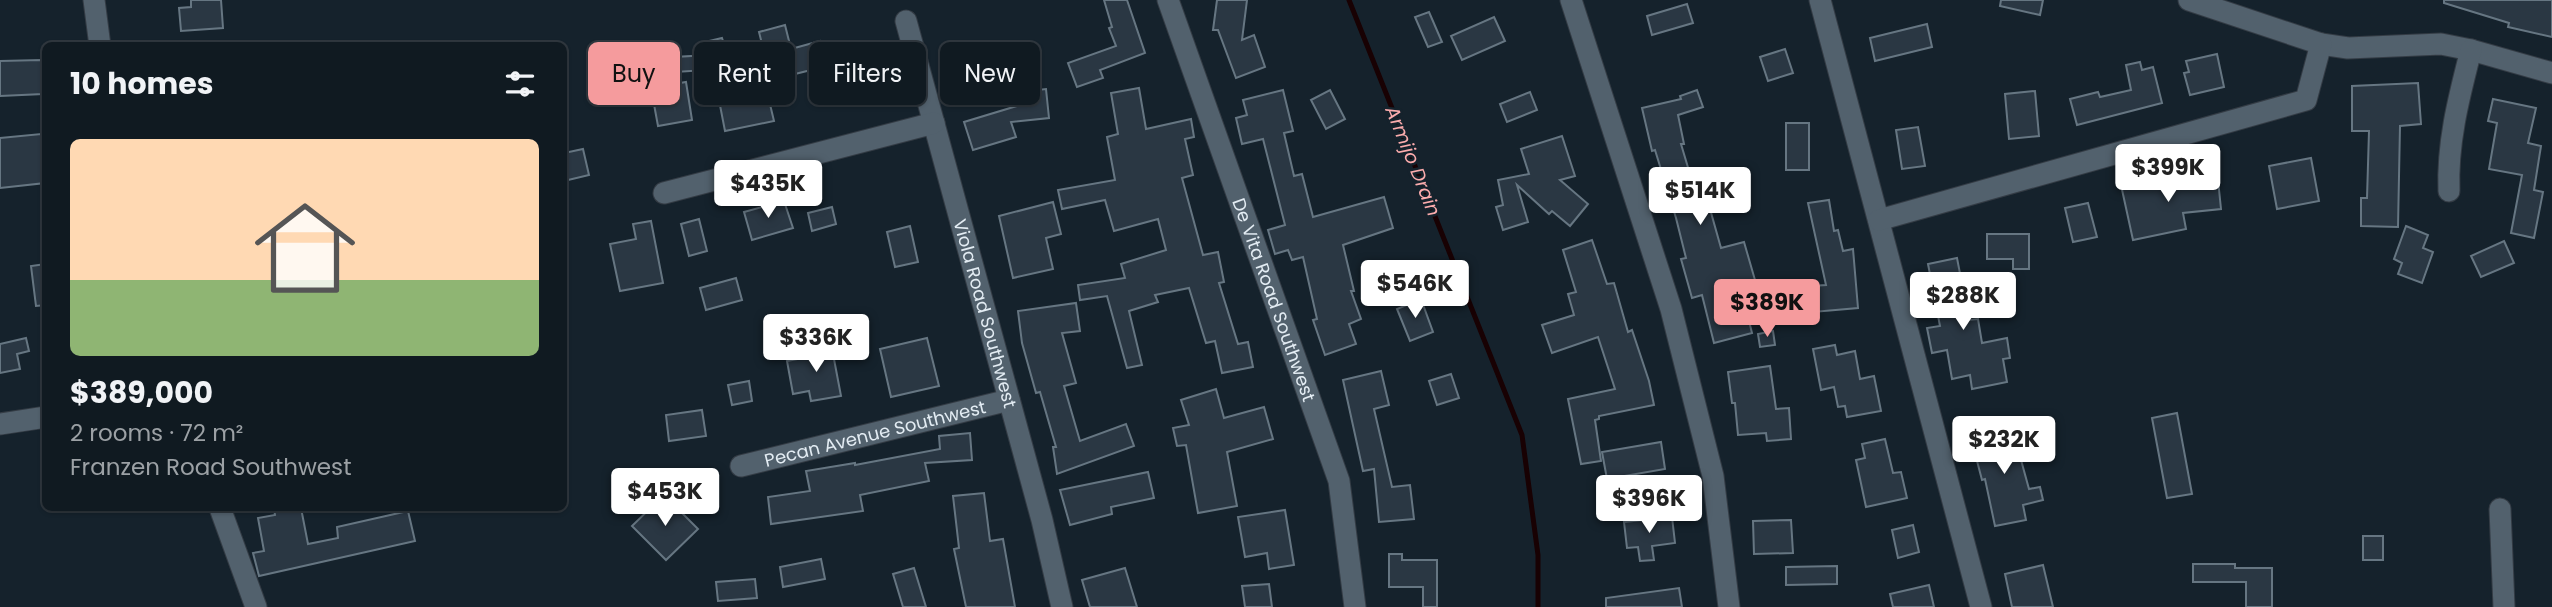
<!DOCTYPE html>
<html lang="en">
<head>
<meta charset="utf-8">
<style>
	body { margin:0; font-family:Poppins,sans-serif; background:#19232a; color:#f1f3f6; height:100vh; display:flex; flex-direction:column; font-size:26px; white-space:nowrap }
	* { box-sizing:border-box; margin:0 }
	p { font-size:23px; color:#9ca1a5 }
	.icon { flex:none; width:38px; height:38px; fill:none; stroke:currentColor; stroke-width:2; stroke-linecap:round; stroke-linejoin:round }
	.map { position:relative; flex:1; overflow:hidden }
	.sheet { position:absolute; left:42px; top:42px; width:525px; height:469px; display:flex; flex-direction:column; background:#101a21; border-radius:10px; box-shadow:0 2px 5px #0004,0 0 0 2px #30383f }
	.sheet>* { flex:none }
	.banner { position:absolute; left:588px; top:42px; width:665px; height:63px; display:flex; gap:14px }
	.price { position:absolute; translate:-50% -60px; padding:0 16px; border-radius:7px; background:#fff; color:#222; font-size:23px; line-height:46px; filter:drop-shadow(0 2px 4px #0008) }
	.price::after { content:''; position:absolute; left:50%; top:42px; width:21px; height:16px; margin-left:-10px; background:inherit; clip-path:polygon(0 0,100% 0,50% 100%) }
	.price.selected { background:#f59b9d; color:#111 }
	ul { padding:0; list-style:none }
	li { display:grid; align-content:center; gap:14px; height:371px; padding:0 28px }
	li span { display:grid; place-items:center; height:217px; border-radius:10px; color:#555 }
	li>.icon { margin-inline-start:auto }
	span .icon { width:126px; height:126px; fill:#fffc; stroke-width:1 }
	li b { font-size:30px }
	h2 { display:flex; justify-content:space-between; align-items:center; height:84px; padding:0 28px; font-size:30px }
	.chip { padding:0 24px; border-radius:10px; background:#101a21; box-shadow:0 2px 5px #0004,0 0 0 2px #30383f; font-size:24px; line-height:63px }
	.chip.selected { background:#f59b9d; color:#111 }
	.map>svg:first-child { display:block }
</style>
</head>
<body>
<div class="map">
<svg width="2552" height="607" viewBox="0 0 2552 607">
	<rect width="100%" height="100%" fill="#15222c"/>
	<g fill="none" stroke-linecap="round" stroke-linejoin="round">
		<path stroke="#180103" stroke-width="5" d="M1349 0 1522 435 1538 555V607"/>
	</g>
	<g fill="#2a3743" stroke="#667682" stroke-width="2">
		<path d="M191 0H221L223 28 181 31 179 8 191 7Z"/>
		<path d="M1104 0H1127L1145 53 1100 70 1103 78 1077 87 1068 63 1116 46 1109 28 1112 27Z"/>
		<path d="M1217 0H1247L1242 40 1254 35 1265 67 1236 78 1218 30H1213Z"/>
		<path d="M2001 0H2043L2040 15 2000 6Z"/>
		<path d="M2444 0H2552V37L2508 27 2509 23 2444 3Z"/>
		<path d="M1687 4 1693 23 1652 35 1647 16Z"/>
		<path d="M1429 12 1442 42 1428 47 1415 17Z"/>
		<path d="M1494 17 1505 41 1462 60 1451 36Z"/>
		<path d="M1927 24 1932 47 1875 61 1870 38Z"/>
		<path d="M785 25 791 49 820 41 827 66 771 80 759 32Z"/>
		<path d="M722 38 727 53 746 52 747 59 707 70 675 72 674 57 709 55 705 42Z"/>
		<path d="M864 46 871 65 881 62 886 76 876 79 880 91 854 99 839 54Z"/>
		<path d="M1785 49 1793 73 1768 81 1760 57Z"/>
		<path d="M2217 54 2224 87 2190 95 2184 73 2189 72 2186 61Z"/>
		<path d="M41 60 43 94 0 96V61Z"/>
		<path d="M2140 62 2142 70 2153 67 2162 103 2077 125 2070 99 2098 92 2100 97 2131 90 2126 65Z"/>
		<path d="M686 82 692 120 658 126 651 88Z"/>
		<path d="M2418 83 2421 124 2400 126 2398 227 2361 226V198H2367L2369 131H2352V86Z"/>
		<path d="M1139 88 1146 129 1191 119 1194 137 1185 139 1193 175 1182 178 1203 255 1218 252 1224 282 1219 283 1238 344 1248 342 1253 367 1222 373 1215 341 1206 343 1189 288 1155 295 1158 302 1129 311 1142 365 1127 368 1107 296 1080 300 1078 285 1125 278 1121 264 1166 250 1158 219 1114 231 1105 200 1062 209 1058 190 1115 180 1107 137 1118 134 1111 93Z"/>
		<path d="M1046 89 1049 118 1011 122 1016 137 973 150 964 122 1030 102 1029 91Z"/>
		<path d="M1283 90 1293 131 1284 133 1294 176 1302 174 1313 217 1384 197 1393 228 1343 245 1354 291H1351L1361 319 1349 324 1356 344 1325 355 1313 320 1317 319 1303 257 1292 260 1288 250 1275 254 1268 230 1285 225 1263 139 1242 144 1236 118 1247 115 1243 100Z"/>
		<path d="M1330 90 1345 119 1326 129 1311 100Z"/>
		<path d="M1697 90 1703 107 1678 115 1684 144H1681L1701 211 1710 209 1721 248 1744 242 1755 280 1740 285 1752 333 1714 343 1702 295 1692 298 1681 259 1686 258 1676 218 1655 150 1652 151 1642 108 1681 99 1680 96Z"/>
		<path d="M2035 91 2039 136 2009 139 2005 94Z"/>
		<path d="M737 92 739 102 768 96 774 121 725 131 718 95Z"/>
		<path d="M1530 92 1537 110 1507 122 1500 104Z"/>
		<path d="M2493 99 2536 108 2528 143 2541 146 2534 190 2543 192 2534 238 2511 233 2522 175 2489 169 2497 123 2488 121Z"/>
		<rect x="1786" y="123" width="23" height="47"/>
		<path d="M1918 127 1925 166 1902 169 1896 130Z"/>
		<path d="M41 134 45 183 0 188V138Z"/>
		<path d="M1562 136 1575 176 1560 180 1588 204 1570 226 1552 211 1549 214 1517 185 1528 222 1503 230 1496 207 1503 205 1498 180 1529 174 1521 149Z"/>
		<path d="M583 149 589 175 564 181V153Z"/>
		<path d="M2311 158 2319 201 2277 209 2269 166Z"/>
		<path d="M2217 170 2221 209 2183 213 2186 229 2133 240 2121 185 2161 177 2163 190 2192 184 2191 173Z"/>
		<path d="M1829 200 1834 231 1838 230 1843 251 1853 249 1858 308 1813 312 1811 286 1826 285 1808 203Z"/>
		<path d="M784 201 793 228 752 240 744 212Z"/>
		<path d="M1053 202 1061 234 1046 238 1053 269 1013 278 999 216Z"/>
		<path d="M2088 203 2097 237 2073 242 2065 208Z"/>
		<path d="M832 207 836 224 812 231 808 213Z"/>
		<path d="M699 219 707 251 689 256 681 224Z"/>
		<path d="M651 221 663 283 620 291 610 244 636 239 633 224Z"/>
		<path d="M910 226 918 262 895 267 887 232Z"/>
		<path d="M2406 226 2428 235 2423 248 2433 252 2422 283 2398 274 2402 263 2394 259Z"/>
		<path d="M1987 234H2029V269H2013V259H1987Z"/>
		<path d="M1592 240 1607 284 1614 283 1628 332 1632 330 1649 381 1654 405 1599 416V419L1595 420 1601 461 1581 464 1568 399 1615 389 1598 337 1552 353 1542 325 1574 315 1568 294 1576 292 1563 250Z"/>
		<path d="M2504 241 2514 263 2481 277 2471 256Z"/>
		<path d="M1957 258 1969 320 1978 319 1982 343 2007 338 2010 358 2003 359 2007 382 1972 389 1970 375 1952 379 1947 350 1932 353 1927 328 1940 326 1928 264Z"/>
		<path d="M46 264V305L36 306 31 266Z"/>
		<path d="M736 278 742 300 706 310 700 288Z"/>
		<path d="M1421 299 1433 332 1410 341 1397 309Z"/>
		<path d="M1076 303 1080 331 1062 333 1076 383 1064 386 1080 441 1126 424 1134 446 1057 474 1053 447H1056L1040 392 1036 393 1022 343 1018 311Z"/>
		<path d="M1773 331 1775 345 1760 347 1758 334Z"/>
		<path d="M26 338 29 351 17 354 20 369 0 373V344Z"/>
		<path d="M830 338 841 396 811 401 809 391 793 394 787 361 819 355 816 340Z"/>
		<path d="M927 338 939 386 891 397 880 349Z"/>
		<path d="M1835 345 1837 355 1855 351 1860 379 1874 376 1881 411 1847 417 1845 406 1838 407 1834 387 1821 390 1813 349Z"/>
		<path d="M1770 366 1776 409 1789 408 1791 439 1767 441 1766 433 1738 435 1735 403H1732L1728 372Z"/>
		<path d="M1381 371 1389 405 1374 409 1392 487 1410 485 1414 519 1379 522 1374 469 1363 471 1343 380Z"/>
		<path d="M1451 374 1459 398 1437 405 1429 381Z"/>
		<path d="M749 381 752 401 732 405 728 385Z"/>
		<path d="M1216 389 1224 418 1264 407 1273 439 1227 452 1237 506 1198 513 1186 445 1177 446 1173 428 1189 425 1181 400Z"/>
		<path d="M702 410 706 436 669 441 666 415Z"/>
		<path d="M2177 413 2192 494 2167 498 2152 418Z"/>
		<path d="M2012 427 2029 489 2040 487 2043 500 2023 505 2026 520 1995 526 1985 479 1982 480 1971 438Z"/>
		<path d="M970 433 972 460 925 463 929 481 860 495 863 511 771 524 768 497 810 491 806 471 855 463V465L940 449 939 436Z"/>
		<path d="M1885 439 1893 473 1901 472 1907 498 1866 507 1856 460 1865 458 1862 444Z"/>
		<path d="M1661 442 1665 469 1607 479 1602 452Z"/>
		<path d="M1148 472 1154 498 1111 507 1112 514 1070 525 1060 490Z"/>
		<path d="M984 493 990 541 1003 539 1015 607H966L954 549 959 548 953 496Z"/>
		<path d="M664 495 698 529 666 560 632 526Z"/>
		<path d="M274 508H301L308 544 338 538 337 527 408 511 415 541 259 576 253 553 264 551 258 518 275 515Z"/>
		<path d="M1285 510 1294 565 1269 569 1267 553 1245 557 1238 517Z"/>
		<path d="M1672 517 1675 543 1652 546 1654 560 1640 561 1638 547 1627 548 1624 522Z"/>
		<path d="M1791 520 1793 553 1754 554 1753 521Z"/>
		<path d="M1913 525 1919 552 1898 558 1892 530Z"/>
		<rect x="2363" y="536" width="20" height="24"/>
		<path d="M1389 554H1402V560H1437V607H1423V587H1389Z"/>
		<path d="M821 559 825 579 783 587 780 567Z"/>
		<path d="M2193 564H2235V568H2272V607H2246V582H2193Z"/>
		<path d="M2043 565 2053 607H2012L2005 574Z"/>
		<path d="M1837 566V584L1786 585V567Z"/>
		<path d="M914 568 926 607H903L893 574Z"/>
		<path d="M1125 568 1137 607H1090L1082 580Z"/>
		<path d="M755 579 757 598 718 601 716 582Z"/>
		<path d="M1269 584 1272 607H1245L1242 586Z"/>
		<path d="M1929 585 1934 607H1893L1890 594Z"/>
		<path d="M1679 588 1682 607H1606V598Z"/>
	</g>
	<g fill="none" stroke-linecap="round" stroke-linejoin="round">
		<g stroke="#343c45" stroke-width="23">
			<g id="minor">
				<path d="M94 0 100 46"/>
				<path id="s1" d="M1168 0 1339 481 1355 607"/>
				<path d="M1571 0 1671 309 1713 476 1729 607"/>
				<path d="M1820 0 1981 607"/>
				<path id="s2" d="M906 21 1042 520 1062 607"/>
				<path d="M2321 44 2348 48 2441 44 2471 50 2552 73"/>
				<path d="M2449 191C2447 142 2459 97 2471 50"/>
				<path d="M664 193 934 123"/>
				<path d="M1879 220 2306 100 2321 44 2189 0"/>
				<path d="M0 424 46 417"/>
				<path id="s3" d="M741 466 1009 400"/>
				<path d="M220 508 256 607"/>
				<path d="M2500 509 2504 607"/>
			</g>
		</g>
		<use href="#minor" stroke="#52616d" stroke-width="21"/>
	</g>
	<g text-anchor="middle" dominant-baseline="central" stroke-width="5" stroke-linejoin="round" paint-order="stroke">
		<g font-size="18" fill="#e3ecf3" stroke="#15222c">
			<text stroke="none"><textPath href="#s1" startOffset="318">De Vita Road Southwest</textPath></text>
			<text stroke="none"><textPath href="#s2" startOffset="303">Viola Road Southwest</textPath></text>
			<text stroke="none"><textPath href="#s3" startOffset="138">Pecan Avenue Southwest</textPath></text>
		</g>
		<g font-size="19" font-style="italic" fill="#fbacad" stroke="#15222c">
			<text transform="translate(1413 161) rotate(68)">Armijo Drain</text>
		</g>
	</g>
</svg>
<b class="price" style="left:2168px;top:204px">$399K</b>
<b class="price" style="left:768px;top:220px">$435K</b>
<b class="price" style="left:1700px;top:227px">$514K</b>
<b class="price" style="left:1415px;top:320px">$546K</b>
<b class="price" style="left:1963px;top:332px">$288K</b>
<b class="price selected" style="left:1767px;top:339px">$389K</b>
<b class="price" style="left:816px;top:374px">$336K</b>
<b class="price" style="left:2004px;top:476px">$232K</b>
<b class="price" style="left:665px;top:528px">$453K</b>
<b class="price" style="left:1649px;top:535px">$396K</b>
<div class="banner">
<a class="chip selected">Buy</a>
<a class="chip">Rent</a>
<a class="chip">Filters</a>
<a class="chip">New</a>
</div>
<section class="sheet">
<h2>10 homes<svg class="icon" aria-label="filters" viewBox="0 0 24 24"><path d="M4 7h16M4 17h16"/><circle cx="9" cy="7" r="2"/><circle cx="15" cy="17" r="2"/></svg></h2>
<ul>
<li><span style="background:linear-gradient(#ffd9b3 65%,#8fb573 0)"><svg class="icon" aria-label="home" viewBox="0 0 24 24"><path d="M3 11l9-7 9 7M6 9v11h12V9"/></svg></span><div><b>$389,000</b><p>2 rooms · 72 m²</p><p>Franzen Road Southwest</p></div></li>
</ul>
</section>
</div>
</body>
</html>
